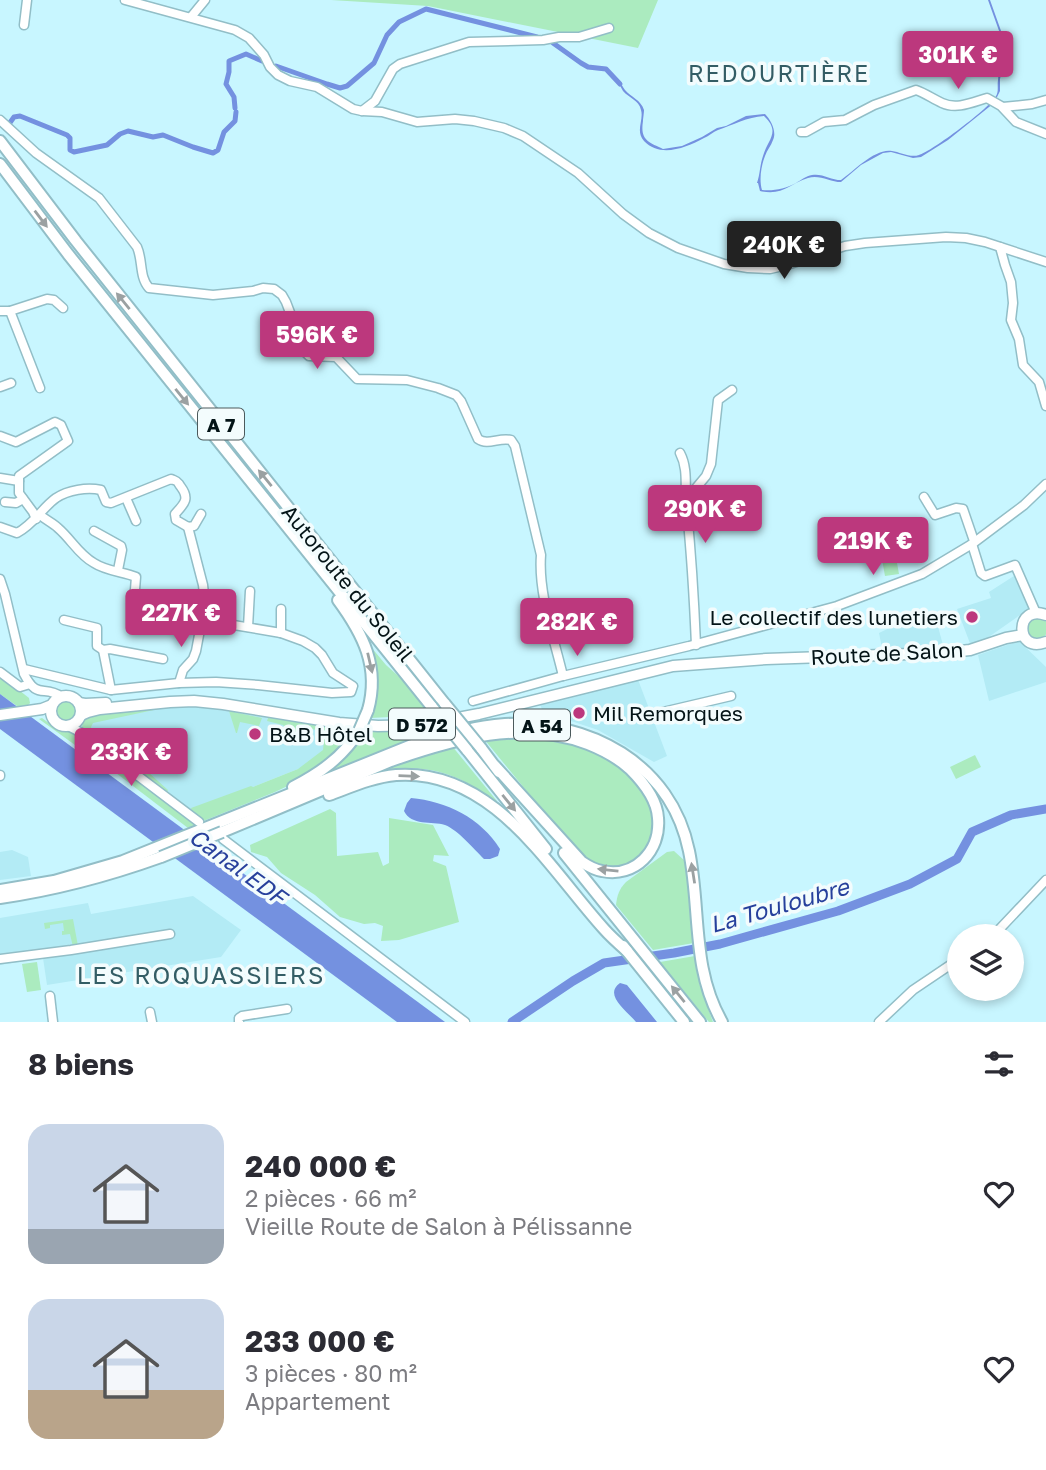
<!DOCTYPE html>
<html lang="fr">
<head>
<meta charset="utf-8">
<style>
	body { margin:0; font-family:"Golos Text",sans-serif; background:#f7f7f7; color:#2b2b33; height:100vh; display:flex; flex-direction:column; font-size:26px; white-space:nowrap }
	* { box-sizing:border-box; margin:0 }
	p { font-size:23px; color:#7c7c81 }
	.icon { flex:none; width:38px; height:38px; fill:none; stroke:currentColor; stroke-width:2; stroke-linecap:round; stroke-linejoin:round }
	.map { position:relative; height:1022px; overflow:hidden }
	.panel { display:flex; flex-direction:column; background:#fff; flex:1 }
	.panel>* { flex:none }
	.fabs { position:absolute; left:947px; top:924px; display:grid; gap:14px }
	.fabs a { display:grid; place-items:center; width:77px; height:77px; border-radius:50%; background:#fff; box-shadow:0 4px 10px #0003; font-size:35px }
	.price { position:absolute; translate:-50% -60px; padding:0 16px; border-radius:7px; background:#bc387d; color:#fff; font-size:23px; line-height:46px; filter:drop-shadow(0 2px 4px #0008) }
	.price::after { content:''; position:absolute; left:50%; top:42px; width:21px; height:16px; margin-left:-10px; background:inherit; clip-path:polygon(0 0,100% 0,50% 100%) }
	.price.active { background:#222; color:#fff }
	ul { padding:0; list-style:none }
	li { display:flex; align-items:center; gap:21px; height:175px; padding:0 28px }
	li span { display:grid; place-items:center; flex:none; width:196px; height:140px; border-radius:21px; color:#555 }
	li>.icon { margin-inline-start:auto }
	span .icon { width:84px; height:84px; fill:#fffc; stroke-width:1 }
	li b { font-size:30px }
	h2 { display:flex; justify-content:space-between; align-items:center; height:84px; padding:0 28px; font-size:30px }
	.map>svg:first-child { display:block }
</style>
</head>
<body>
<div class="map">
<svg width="1046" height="1022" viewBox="0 0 1046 1022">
	<rect width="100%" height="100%" fill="#c8f6ff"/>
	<g fill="#b3ebf5">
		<path d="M1017 574 1030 608 983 641 971 646 957 609 991 598 989 592Z"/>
		<path d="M934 612 943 645 912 649 882 648 879 633 906 620Z"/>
		<path d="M1019 641 1046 667V682L989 701 978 655Z"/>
		<path d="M637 677 667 756 654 762 598 730 568 720 544 715 540 704Z"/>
		<path d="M167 705 209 706 334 728V732L328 757 190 812 82 728V721Z"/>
		<path d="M12 850 28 857 31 876 0 880V852Z"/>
		<path d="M193 896 241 930 221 957 47 985 43 958 0 965V918L88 903 91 914Z"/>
	</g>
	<g fill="#abebbf">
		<path d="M331 0H658L638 48 428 6Z"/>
		<path d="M894 546 899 574 885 576 880 548Z"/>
		<circle cx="1037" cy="628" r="11"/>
		<path d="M362 630 371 647 386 665 404 681 430 715 370 718 374 705Z"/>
		<path d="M0 675 29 698 30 703 24 711 0 694Z"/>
		<circle cx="66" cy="711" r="10"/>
		<path d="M167 705 168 707 93 723 91 727 92 730 139 764 168 790 166 794 86 733 82 728C83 719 85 716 93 713Z"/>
		<path d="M229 711 262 718 259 726 240 722 237 733H236Z"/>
		<path d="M269 715 301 723 356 731 342 751 296 782 275 792 201 822 194 817 191 808 251 786 253 787 298 769 323 750 325 731 303 728 302 733 286 730 283 725 267 721Z"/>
		<path d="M42 718 57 729 63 731 69 730 89 744 93 758 39 719Z"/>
		<path d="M439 726 443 731 313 780 364 732 402 731Z"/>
		<path d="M532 737C557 740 581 744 604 756 634 772 659 802 651 837 648 851 639 858 627 864 617 868 607 869 596 865 590 863 584 857 578 854L484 739Z"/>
		<path d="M452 746 497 801V803C459 773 427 763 378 771Z"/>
		<path d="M98 749 197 824 188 828 99 760 96 750Z"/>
		<path d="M975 755 981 767 956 779 950 767Z"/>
		<path d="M330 809 336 813 337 856 378 852 383 866 389 863V818L433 825 449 856 434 855 433 861 446 866 459 922 399 940 381 941 383 926 375 923 364 924 340 917 315 895 281 873 267 857 251 852 250 845Z"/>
		<path d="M674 851 686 862 694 943 653 950 616 905C617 896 619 889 626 882L667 852Z"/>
		<path d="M73 919 78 946 73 947 70 934 62 935V931H64L63 923 50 925V928L45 929 44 923Z"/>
		<path d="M695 956 700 986 713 1022H709L660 962Z"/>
		<path d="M37 962 41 990 27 992 22 964Z"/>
	</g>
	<g fill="#7491e0">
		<path d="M988 0H990L1005 42V56L1000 79V91L994 103 948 140 921 157 913 158 891 152 883 153 861 165 841 182C830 182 819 174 808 178 789 184 783 196 760 191L758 183H757C760 175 760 164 763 156 768 139 781 132 764 116 747 117 733 125 718 130 713 132 709 136 704 138 686 148 660 158 644 141 635 131 644 120 641 110 639 100 629 98 623 91 620 86 618 81 615 77 620 81 621 84 625 90 631 97 641 100 644 110 644 113 643 119 643 121 640 140 648 142 663 149L682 146 702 137 717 128 726 126 746 116 765 114C771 120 777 132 773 140 771 146 767 150 765 156 761 166 759 180 762 190 774 191 785 189 796 183 801 180 806 176 812 175 822 173 831 180 841 180 854 171 875 148 892 151 900 152 910 158 919 155 931 152 991 107 996 96 999 91 997 86 998 80 999 67 1003 55 1003 42Z"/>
		<path d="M0 694 445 1022H397L0 729Z"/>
		<path d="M411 798C446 801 481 818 500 849L498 856 490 859H484C474 849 458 830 445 825 432 821 411 826 404 811L407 803Z"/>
		<path d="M620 983 627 985 657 1022H636C627 1011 603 995 620 983Z"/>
	</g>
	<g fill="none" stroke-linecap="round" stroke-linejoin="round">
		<g stroke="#7491e0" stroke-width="5">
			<path d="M553 43 581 63 588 67 606 69 620 84"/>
			<path d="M276 66 327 84 340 88 347 86 374 63 387 35 399 22 426 9 537 37"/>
			<path d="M235 108 234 97 226 84 229 72V61L246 54 262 61"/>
			<path d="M9 124 14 117 20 116 67 135 70 138V150L74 152 107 145 120 134 128 131 153 137 163 135 193 147 213 153 218 150 224 132 235 121 236 112"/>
		</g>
		<path stroke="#7491e0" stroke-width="9" d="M512 1022 573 981 604 963 674 953 720 944 838 911 910 884 957 859 972 832 1011 815 1046 809"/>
		<g stroke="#92bec7" stroke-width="11">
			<g id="minor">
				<path d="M125 0 235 30 249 38 264 55 270 67 278 75 290 81 317 87 353 109 362 111 382 112 417 122 455 119 474 121 504 128 523 136 578 173 623 214 649 233 678 248 724 264 748 268 770 269 787 265 845 246 865 243 946 237 966 238 985 242 1046 262"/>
				<path d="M191 17 205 0"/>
				<path d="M24 25 27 0"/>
				<path d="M1003 107 1032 104 1046 100"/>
				<path d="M362 111 375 101 393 69 400 64 469 42 543 40 559 37H579L609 28"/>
				<path d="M0 120 36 153 99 198 137 247C143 260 139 277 149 288L213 295 253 291 263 288 274 289 282 295 286 302 305 352 309 356 336 357 357 379 407 380 438 388 456 395 461 401 478 439C488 446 499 437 511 440L515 446 541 555C538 593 554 638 563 676"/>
				<path d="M801 132H806L824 122 845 120 874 105 916 90C925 93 933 99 942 103 957 110 973 102 987 98L1001 106 1016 122 1046 134"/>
				<path d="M1000 247 1005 265 1011 282 1013 303 1011 320 1019 339 1023 365 1039 382 1046 406"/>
				<path d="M0 311H10L40 388"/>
				<path d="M10 311 47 299 54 300 63 308"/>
				<path d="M0 387 11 383"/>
				<path d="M0 436 16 442 55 422 61 425 68 441 19 476V493L33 512 36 519"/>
				<path d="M680 453C688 468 685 485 686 501 691 549 694 597 696 645"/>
				<path d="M0 478 19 481"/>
				<path d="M924 497 935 515 956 508 963 509 974 541"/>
				<path d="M126 498 136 521"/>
				<path d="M686 500 706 476 711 464 718 400 732 390"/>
				<path d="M5 502 16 503 23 499"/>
				<path d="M0 527 17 533C34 524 42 508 56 498 68 490 87 487 101 490L106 502 111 503 171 479C179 482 176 480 181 487 190 499 184 504 175 514L176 520 188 527 194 526 201 514"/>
				<path d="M94 531 121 546 122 550 118 570"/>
				<path d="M972 544 981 573 985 576 1015 565 1036 613"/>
				<path d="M0 579 5 594 24 674C38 701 43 684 62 697"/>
				<path d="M281 609V633"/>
				<path d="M64 620 97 628V646L103 650"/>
				<path d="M248 627 250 591"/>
				<path d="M24 669 111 690 179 683 216 682 258 685 332 693 351 692 353 686 333 673 322 655 315 648 303 641 281 633 210 621 134 602 136 577C123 572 106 571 94 563 79 555 71 539 58 528 53 523 46 520 40 515"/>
				<path d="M0 672 20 687 30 684"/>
				<path d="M179 683 183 670 193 659 196 651 205 603 203 585 188 527"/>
				<path d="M111 690 103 650 110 649 163 659"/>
				<path d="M473 701 563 676 689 646 837 606 922 574 972 544 1024 505 1046 484"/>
				<path d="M650 715 731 696"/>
				<path d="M68 726 80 732 199 822"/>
				<path d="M0 775V776"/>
				<path d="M223 839 465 1022"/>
				<path d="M993 936 1046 880"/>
				<path d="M0 959 71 950 170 934"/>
				<path d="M50 996 53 1022"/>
				<path d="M150 1012 152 1022"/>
				<path d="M239 1022V1018L242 1016 287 1009"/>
				<path d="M879 1022 913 990 959 959"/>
			</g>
		</g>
		<g stroke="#92bec7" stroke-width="13">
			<g id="major">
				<path d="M1046 615C1015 603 1014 654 1046 642"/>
				<circle cx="66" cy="711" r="15"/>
				<path d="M79 703 85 704 106 703"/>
				<path d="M0 715 42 709 52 705"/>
				<path d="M81 715 88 712 100 709 170 702 194 701 223 704 339 723 378 726 421 725 479 714 673 666 766 659 940 653 970 650 1006 638 1023 635"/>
			</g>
		</g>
		<g stroke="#92bec7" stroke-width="14">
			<g id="highway">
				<path d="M0 141 76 241 445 704"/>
				<path d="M0 164 68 254 432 707"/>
				<path d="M338 600C363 634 380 667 368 710"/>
				<path d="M481 748 499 772"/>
				<path d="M467 750 546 849"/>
				<path d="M293 787C320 773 343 757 359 731"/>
				<path d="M329 795C351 787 373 777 396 775 493 768 548 867 604 929 611 937 619 944 627 951"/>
				<path d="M222 832 391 761C454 739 523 719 588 744 603 750 618 758 630 769 643 782 657 799 658 818 661 851 635 878 602 871 595 870 588 866 582 862L495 766"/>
				<path d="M564 853 700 1022"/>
				<path d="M0 890 54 881 123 861 412 745C442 736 473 726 505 724 589 720 671 763 689 851 701 909 691 968 722 1022"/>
				<path d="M0 898C56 890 108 876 161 857"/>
				<path d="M623 946 684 1022"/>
			</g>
		</g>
		<use href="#minor" stroke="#fff" stroke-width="8"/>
		<use href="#major" stroke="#fff" stroke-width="10"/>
		<use href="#highway" stroke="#fff" stroke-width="10"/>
		<g stroke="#92bec7" stroke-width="14" stroke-linecap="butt">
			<g id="highway-bridge">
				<path d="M445 704 481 748"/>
				<path d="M432 707 467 750"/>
				<path d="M359 731 368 710"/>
				<path d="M161 857 222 832"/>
			</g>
		</g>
		<use href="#highway-bridge" stroke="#fff" stroke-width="10"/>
	</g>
	<defs><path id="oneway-solid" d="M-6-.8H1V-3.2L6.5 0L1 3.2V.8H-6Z" transform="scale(1.75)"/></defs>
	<g fill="#9ba1a2">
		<use href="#oneway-solid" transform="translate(41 219) rotate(53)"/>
		<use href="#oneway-solid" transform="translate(123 301) rotate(-129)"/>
		<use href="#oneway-solid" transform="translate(182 397) rotate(51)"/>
		<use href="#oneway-solid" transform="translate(265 478) rotate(-129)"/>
		<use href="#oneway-solid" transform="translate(370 663) rotate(77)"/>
		<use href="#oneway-solid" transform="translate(409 776) rotate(2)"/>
		<use href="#oneway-solid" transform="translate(509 803) rotate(51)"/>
		<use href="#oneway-solid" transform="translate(608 870) rotate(-174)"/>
		<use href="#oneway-solid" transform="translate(693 873) rotate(-99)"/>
		<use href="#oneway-solid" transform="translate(678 994) rotate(-129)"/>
	</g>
	<g fill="#bc387d" stroke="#f3fcfd" stroke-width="2.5">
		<circle cx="972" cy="617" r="7"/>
		<circle cx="579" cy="713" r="7"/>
		<circle cx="255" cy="734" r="7"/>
	</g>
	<g text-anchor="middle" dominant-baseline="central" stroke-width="7" stroke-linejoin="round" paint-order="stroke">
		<g fill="#f3fcfd" stroke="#4c5a5c" stroke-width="2">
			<rect x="198" y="408.5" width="46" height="31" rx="5"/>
			<rect x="389" y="708.5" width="66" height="31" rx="5"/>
			<rect x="514" y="709.5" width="56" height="31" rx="5"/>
		</g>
		<g font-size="19" font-weight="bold" fill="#041417">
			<text x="221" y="424">A 7</text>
			<text x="422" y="724">D 572</text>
			<text x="542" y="725">A 54</text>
		</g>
		<g font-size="21" fill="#041417" stroke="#f3fcfd">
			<text transform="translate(348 583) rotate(51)">Autoroute du Soleil</text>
			<text transform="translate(887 653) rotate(-3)">Route de Salon</text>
		</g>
		<g font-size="21" fill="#041417" stroke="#f3fcfd" text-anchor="start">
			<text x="958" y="617" text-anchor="end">Le collectif des lunetiers</text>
			<text x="593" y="713">Mil Remorques</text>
			<text x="269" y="734">B&amp;B Hôtel</text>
		</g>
		<g font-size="23" letter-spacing="2" fill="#335d65" stroke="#f3fcfd">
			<text x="779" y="73">REDOURTIÈRE</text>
		</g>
		<g font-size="23" font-style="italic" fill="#27409c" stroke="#f3fcfd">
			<text transform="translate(238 866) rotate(36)">Canal EDF</text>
			<text transform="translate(779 905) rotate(-16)">La Touloubre</text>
		</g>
		<g font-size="24" letter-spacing="2" fill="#335d65" stroke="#f3fcfd">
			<text x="201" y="974">LES ROQUASSIERS</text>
		</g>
	</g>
</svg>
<div class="fabs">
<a><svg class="icon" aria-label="layers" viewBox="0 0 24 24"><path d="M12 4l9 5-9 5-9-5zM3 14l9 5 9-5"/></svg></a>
</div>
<b class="price" style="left:958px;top:91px">301K €</b>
<b class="price active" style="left:784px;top:281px">240K €</b>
<b class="price" style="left:317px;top:371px">596K €</b>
<b class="price" style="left:705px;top:545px">290K €</b>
<b class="price" style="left:873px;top:577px">219K €</b>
<b class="price" style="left:181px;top:649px">227K €</b>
<b class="price" style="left:577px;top:658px">282K €</b>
<b class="price" style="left:131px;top:788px">233K €</b>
</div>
<section class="panel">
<h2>8 biens<svg class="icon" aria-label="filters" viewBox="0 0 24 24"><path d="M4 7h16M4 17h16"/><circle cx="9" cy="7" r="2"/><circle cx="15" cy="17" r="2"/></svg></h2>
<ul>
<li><span style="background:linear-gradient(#c9d6e8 75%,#9aa5b1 0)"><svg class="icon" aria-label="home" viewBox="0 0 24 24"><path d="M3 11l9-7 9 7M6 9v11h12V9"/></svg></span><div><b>240 000 €</b><p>2 pièces · 66 m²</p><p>Vieille Route de Salon à Pélissanne</p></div><svg class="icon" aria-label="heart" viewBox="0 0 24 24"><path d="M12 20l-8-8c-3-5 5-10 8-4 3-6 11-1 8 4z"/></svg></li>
<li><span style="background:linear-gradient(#c9d6e8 65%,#b9a48a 0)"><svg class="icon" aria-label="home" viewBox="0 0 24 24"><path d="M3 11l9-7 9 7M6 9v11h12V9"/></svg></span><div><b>233 000 €</b><p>3 pièces · 80 m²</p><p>Appartement</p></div><svg class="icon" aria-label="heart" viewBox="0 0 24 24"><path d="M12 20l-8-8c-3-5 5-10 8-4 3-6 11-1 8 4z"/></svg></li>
</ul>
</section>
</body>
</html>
